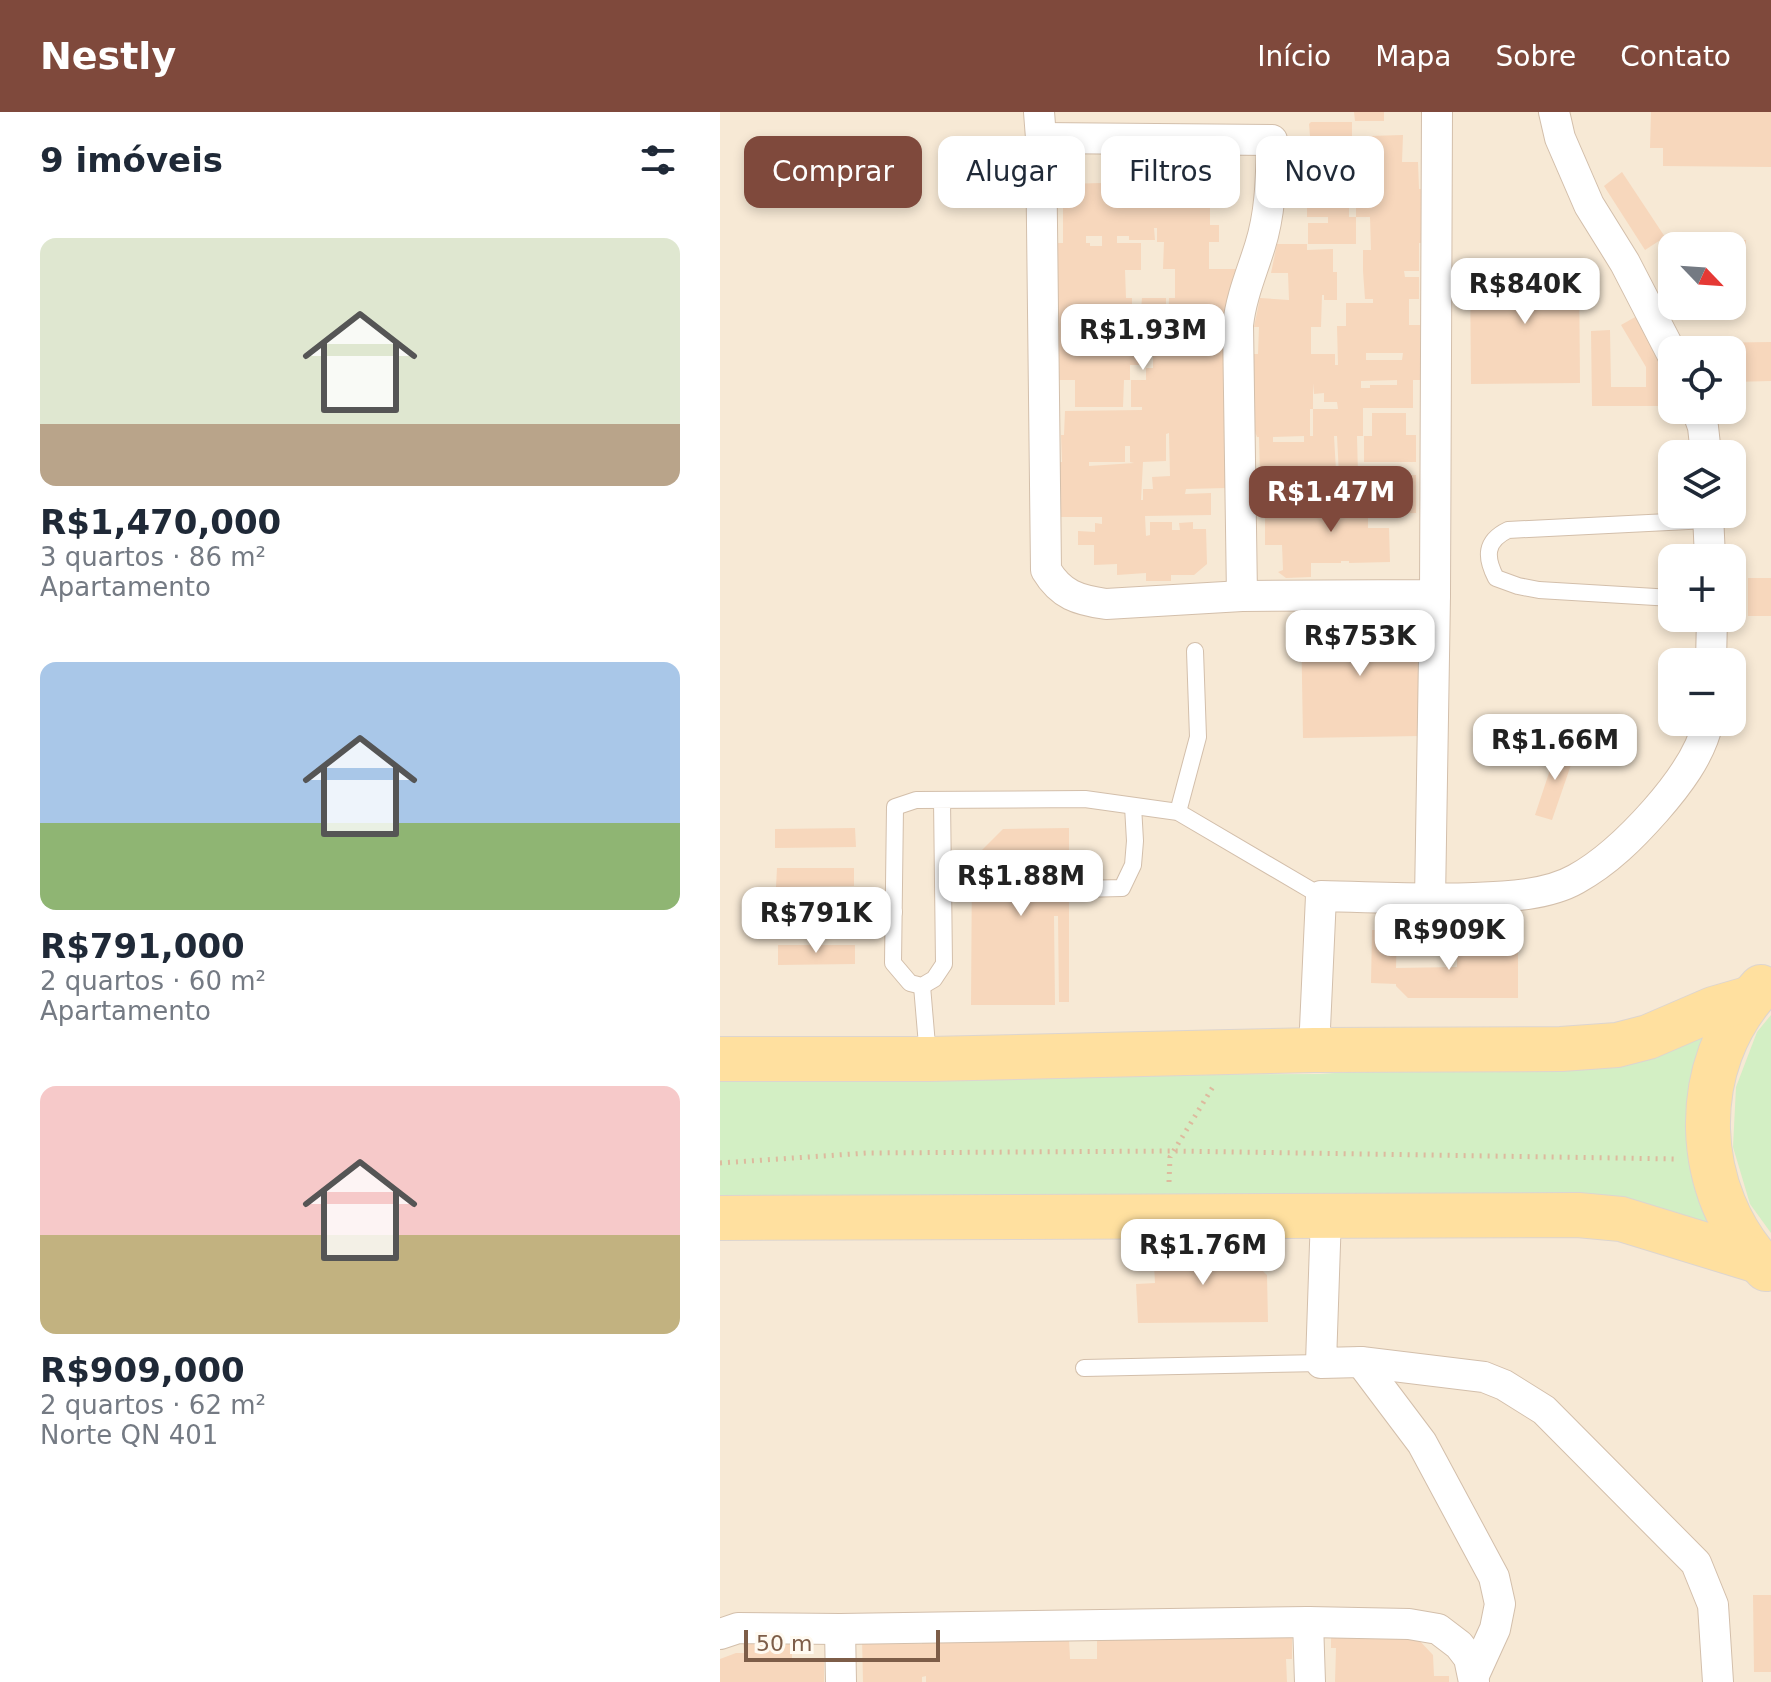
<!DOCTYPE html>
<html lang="pt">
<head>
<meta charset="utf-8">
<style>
	body { margin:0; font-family:"DejaVu Sans",sans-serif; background:#f6f6f7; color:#1f2937; height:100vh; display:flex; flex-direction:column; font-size:30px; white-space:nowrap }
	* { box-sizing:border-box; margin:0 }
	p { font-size:26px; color:#747a83 }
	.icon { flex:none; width:44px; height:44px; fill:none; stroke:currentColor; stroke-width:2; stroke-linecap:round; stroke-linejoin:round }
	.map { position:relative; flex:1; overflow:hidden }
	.sheet { display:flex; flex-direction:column; background:#fff; width:720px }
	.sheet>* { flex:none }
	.banner { position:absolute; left:24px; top:24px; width:760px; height:72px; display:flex; gap:16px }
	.needle { width:52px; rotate:115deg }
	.buttons { position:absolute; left:938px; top:120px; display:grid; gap:16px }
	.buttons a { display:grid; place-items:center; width:88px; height:88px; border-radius:16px; background:#fff; box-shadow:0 4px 12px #0003; font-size:40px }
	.scale { position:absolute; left:24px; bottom:20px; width:196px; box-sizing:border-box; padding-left:8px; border:4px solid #7d5d48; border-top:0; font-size:22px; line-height:28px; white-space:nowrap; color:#7d5d48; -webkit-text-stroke:6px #fffaf1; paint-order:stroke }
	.price { position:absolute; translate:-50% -68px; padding:0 18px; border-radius:16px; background:#fff; color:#222; font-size:26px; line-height:52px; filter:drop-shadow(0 2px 4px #0008) }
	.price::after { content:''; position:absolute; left:50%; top:48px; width:24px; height:18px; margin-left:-12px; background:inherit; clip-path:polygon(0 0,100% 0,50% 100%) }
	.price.current { background:#7f493c; color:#fff }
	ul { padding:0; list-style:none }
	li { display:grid; align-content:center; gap:16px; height:424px; padding:0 40px }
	li span { display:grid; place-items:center; height:248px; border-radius:16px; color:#555 }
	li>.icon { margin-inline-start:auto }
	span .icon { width:144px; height:144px; fill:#fffc; stroke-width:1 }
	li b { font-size:34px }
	h2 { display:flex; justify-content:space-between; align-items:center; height:96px; padding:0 40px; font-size:34px }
	.pill { padding:0 28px; border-radius:16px; background:#fff; box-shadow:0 4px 12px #0003; font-size:28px; line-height:72px }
	.pill.current { background:#7f493c; color:#fff }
	header { display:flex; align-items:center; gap:48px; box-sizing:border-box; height:112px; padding:0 40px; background:#7f493c; color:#fff }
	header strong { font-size:38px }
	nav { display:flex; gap:44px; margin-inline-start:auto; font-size:28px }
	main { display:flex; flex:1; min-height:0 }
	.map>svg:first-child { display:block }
</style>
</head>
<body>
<header>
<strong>Nestly</strong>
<nav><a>Início</a><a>Mapa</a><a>Sobre</a><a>Contato</a></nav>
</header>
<main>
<section class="sheet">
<h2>9 imóveis<svg class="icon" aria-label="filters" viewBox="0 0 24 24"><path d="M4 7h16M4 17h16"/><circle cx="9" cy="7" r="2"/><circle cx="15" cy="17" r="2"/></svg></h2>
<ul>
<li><span style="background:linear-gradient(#dfe7d0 75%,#b9a48a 0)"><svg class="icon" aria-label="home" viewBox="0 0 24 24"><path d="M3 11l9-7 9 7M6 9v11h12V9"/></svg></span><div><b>R$1,470,000</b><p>3 quartos · 86 m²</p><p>Apartamento</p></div></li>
<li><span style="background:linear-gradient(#a9c7e8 65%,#8fb573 0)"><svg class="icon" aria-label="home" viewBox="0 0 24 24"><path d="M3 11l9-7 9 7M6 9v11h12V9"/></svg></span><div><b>R$791,000</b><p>2 quartos · 60 m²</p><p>Apartamento</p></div></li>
<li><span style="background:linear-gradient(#f6c9c9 60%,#c2b280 0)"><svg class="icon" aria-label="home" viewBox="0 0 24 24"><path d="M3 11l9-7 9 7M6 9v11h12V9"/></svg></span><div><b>R$909,000</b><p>2 quartos · 62 m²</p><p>Norte QN 401</p></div></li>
</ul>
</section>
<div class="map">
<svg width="1051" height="1570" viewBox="0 0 1051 1570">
	<rect width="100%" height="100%" fill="#fff7e8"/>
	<path fill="#f7e9d5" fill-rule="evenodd" d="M0 0H1051V1570H0ZM952 134H1012V194H952ZM952 238H1012V298H952ZM952 342H1012V402H952ZM952 446H1012V506H952ZM952 550H1012V610H952Z"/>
	<g fill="#d3efc4">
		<path d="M1051 903V1121L1030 1092 1013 1035 1016 975 1037 920Z"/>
		<path d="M996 906 997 1123 0 1094V964L600 962 913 941Z"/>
	</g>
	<g fill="#f7d7bc" fill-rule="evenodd">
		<path d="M634 0H664V9H635Z"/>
		<path d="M931 0H1051V55L943 54V36H930Z"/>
		<path d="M591 10H632V48H621V51H650L649 24 683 23 682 50H698L699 77H703L704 131H699V159H684L685 165H699V187H689V213H700L701 268H693V296H643V324H637L638 363H619L617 324H614L616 359H609V363L585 364V391L551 390V364H540L539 325H537L533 314V242H538L539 215H534L540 186 569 188 568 161H551L557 132H587V138L613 137V160H617V188H604V183H602L601 215H591V242H615V253H618L617 214H626V191H653V187H645L643 159V138H651L650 105H636V78H629V105H636V132H588V111H608V105H587V78H568V52H587V24H590L589 12ZM617 68H619L620 83H596V78H618ZM646 241H683L682 248H646ZM677 268V273H650V276H641V269ZM593 271 594 282 604 281V290H617L618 297H593V324H590V297H593ZM584 324V330H553V325Z"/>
		<path d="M467 54V82H490V113H499V130H489V157H517L506 376 466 377 465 382 491 381V403L425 404 426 424 430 423V410H452V418H460L459 411 473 410V417H486L487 452 474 463H451V469H426V461L397 463V452L374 453V433H358V419L375 420V411L382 412V405H338L337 350H342L341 323H344L345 299 422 298V295H411V268H426V256H433V240H425L424 216H472V212H448L449 186H455V157H443L444 130H437V116H434L435 128H409V124H397V131H421V158H405L406 186H412V196L421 197 422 186H446V212H422V253H410V268H404L403 295H355V268H339V213H337L338 131H343V72L382 71V64H437L436 55ZM366 124H382V134H370V131H366ZM396 213H400V240H407V243L368 244V240H384V235H386L387 240H396ZM449 321 450 364 432 365 433 377H423V388H421L423 350 446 349V322ZM405 334H410V350L414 351 369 354V350H405Z"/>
		<path d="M902 60 945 125 925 138 884 74Z"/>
		<path d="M1000 128H1026L1024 188 1012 187V134H1000Z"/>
		<path d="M859 155 860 271 751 272 750 156Z"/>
		<path d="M917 204 945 253V294H872L871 219 890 218 891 275H926V255L901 213Z"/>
		<path d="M1051 230V269L1012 270V238H981L979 231Z"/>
		<path d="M652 301H686V323H696V350H644V324H652Z"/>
		<path d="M696 363V401L656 402V364Z"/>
		<path d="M622 366H648V369H651L652 402H648V416H669L670 450 629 451V449H621V451H591V465L566 466 558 460 563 458 562 433H545V405L621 402Z"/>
		<rect x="1028" y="466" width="23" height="38"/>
		<path d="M697 507 699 624 583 626 581 508Z"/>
		<path d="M845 630 854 633 849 645 853 647 832 708 815 703 837 637 839 632H844Z"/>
		<path d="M135 716 136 735 55 736V717Z"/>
		<path d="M349 716V890H339L338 804H334L335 893H251L252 748 283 717Z"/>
		<path d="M57 756H134V774L56 775Z"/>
		<path d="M652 818H677L676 856 737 855V842L761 841V839H768V841H778L777 823 798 824V886H688L676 874V872L651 871Z"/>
		<path d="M58 833H135V852L58 853Z"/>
		<path d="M515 1133 547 1163 548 1210 418 1211 416 1172 435 1171 433 1135Z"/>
		<path d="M1033 1483H1051V1560H1034Z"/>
		<path d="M611 1523 696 1525 713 1543 714 1564H729V1570H615L616 1536H611Z"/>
		<path d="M572 1524V1547H566L567 1570H206V1564L202 1565V1570H143L142 1526H174V1532H202V1525L349 1526 350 1547H377V1527Z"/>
		<path d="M72 1528V1547H104V1570H0V1547L16 1541H24L23 1530Z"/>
	</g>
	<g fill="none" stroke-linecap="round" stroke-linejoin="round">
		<g stroke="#d3bfab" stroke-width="18">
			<g id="service">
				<path d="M952 486 819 478 798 474 776 466C765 445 765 429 788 418L988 408"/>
				<path d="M222 688 224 852 214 867 202 874 190 871 173 851 175 695 196 688 365 687 458 700 601 784"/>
				<path d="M458 700 478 625 475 539"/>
				<path d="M359 777 402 776 413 753 415 729 413 694"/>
				<path d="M70 803 174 800"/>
				<path d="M202 874 208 945"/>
				<path d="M364 1256 601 1251"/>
			</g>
		</g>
		<g stroke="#d3bfab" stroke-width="32">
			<g id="minor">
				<path d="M319 0 321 26 326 458C341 483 358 488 386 492L522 484 715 483 717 0"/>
				<path d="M834 0 840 26 869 93 905 151 952 242"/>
				<path d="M321 26 552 28C551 64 551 99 540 134 532 160 521 185 518 213L522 484"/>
				<path d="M977 298 983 315 986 342"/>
				<path d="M988 402 990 446"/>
				<path d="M991 550 992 506"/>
				<path d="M710 788 715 483"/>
				<path d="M594 938 601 784C652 785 703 788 754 786 786 785 828 783 856 767 887 750 912 725 935 699 957 674 981 643 988 610"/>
				<path d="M606 1103 601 1251 641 1250 764 1265 784 1273 824 1298 976 1451 993 1493 998 1570"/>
				<path d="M641 1250 702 1331 774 1465 780 1492 775 1517 754 1563"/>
				<path d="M588 1510 590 1570"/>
				<path d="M120 1517 121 1570"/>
				<path d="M0 1522 18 1516 120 1517 588 1510 689 1512 718 1517 739 1533 749 1546 754 1570"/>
			</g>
		</g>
		<g stroke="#ddd5cf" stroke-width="46">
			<g id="primary">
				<path d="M1041 875C967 954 972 1080 1046 1157"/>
				<path d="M0 947H209L594 938 841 937 897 933 928 925 993 897 1031 886"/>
				<path d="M0 1106 858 1103 901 1107 1038 1149"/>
			</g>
		</g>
		<g stroke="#ddba9e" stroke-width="5" stroke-dasharray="2 6" stroke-linecap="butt">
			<path d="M0 1051 147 1041 453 1039 959 1047"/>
			<path d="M449 1070 450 1045 494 973"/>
		</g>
		<use href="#service" stroke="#fff" stroke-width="16"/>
		<use href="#minor" stroke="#fff" stroke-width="30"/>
		<use href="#primary" stroke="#ffe09f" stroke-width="44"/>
	</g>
</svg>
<div class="buttons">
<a><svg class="needle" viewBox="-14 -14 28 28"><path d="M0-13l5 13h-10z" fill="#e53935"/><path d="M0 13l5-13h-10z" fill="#747a83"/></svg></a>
<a><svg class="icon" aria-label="locate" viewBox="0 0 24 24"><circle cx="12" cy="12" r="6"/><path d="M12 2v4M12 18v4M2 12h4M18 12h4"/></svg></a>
<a><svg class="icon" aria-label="layers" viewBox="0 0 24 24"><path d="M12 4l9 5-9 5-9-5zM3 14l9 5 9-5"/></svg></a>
<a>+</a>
<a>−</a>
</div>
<div class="scale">50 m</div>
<b class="price" style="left:805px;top:214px">R$840K</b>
<b class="price" style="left:423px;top:260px">R$1.93M</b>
<b class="price current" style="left:611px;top:422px">R$1.47M</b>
<b class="price" style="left:640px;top:566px">R$753K</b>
<b class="price" style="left:835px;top:670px">R$1.66M</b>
<b class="price" style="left:301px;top:806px">R$1.88M</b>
<b class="price" style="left:96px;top:843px">R$791K</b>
<b class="price" style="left:729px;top:860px">R$909K</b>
<b class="price" style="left:483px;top:1175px">R$1.76M</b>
<div class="banner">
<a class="pill current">Comprar</a>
<a class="pill">Alugar</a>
<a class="pill">Filtros</a>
<a class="pill">Novo</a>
</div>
</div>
</main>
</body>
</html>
